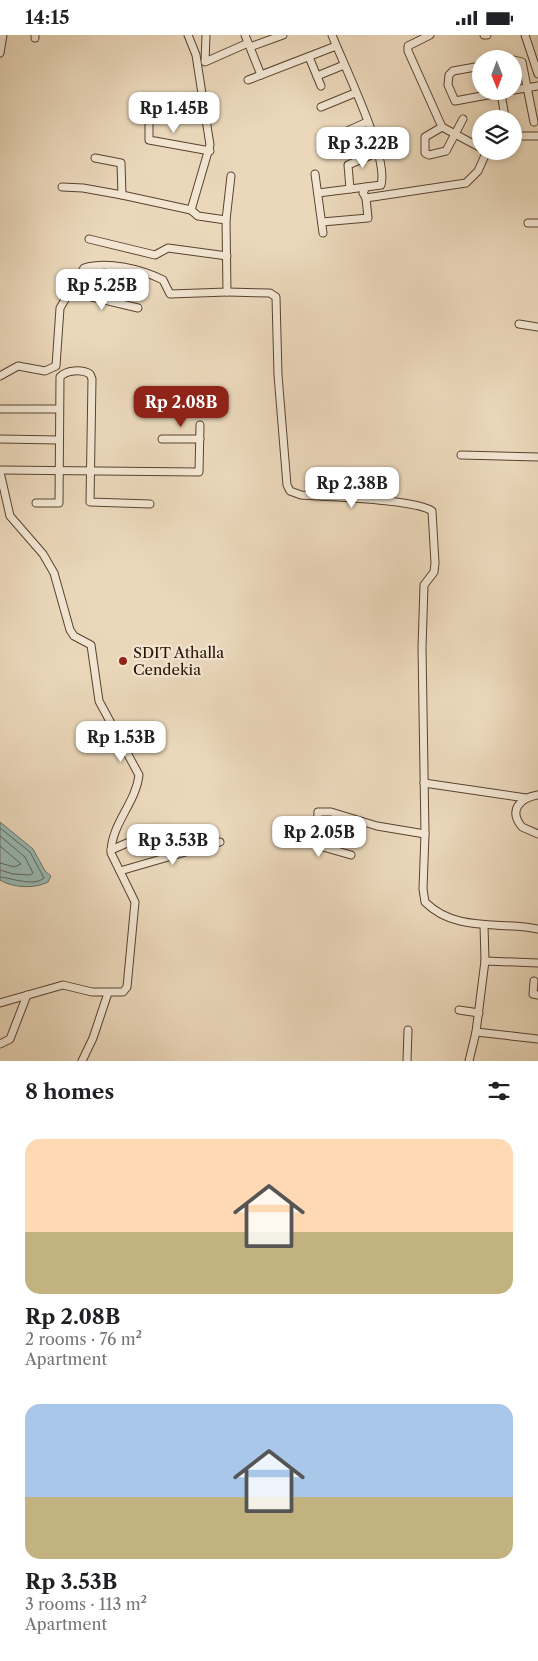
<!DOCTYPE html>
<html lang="en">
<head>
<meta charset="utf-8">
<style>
	body { margin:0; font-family:"Libre Caslon Text",serif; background:#f6f6f6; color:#202124; height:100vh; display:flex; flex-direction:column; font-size:19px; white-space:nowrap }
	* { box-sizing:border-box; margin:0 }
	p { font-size:16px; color:#757577 }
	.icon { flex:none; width:28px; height:28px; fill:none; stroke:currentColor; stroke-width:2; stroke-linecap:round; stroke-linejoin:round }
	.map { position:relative; height:1026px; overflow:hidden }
	.details { display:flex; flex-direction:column; background:#fff; flex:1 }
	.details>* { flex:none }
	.needle { width:32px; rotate:179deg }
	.buttons { position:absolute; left:472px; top:15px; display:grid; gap:10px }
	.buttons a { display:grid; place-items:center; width:50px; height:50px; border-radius:50%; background:#fff; box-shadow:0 2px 8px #0003; font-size:25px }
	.price { position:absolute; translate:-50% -42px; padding:0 11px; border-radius:10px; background:#fff; color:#222; font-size:16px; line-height:32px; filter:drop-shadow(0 1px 2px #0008) }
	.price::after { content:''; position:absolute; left:50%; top:30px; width:15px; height:11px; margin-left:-8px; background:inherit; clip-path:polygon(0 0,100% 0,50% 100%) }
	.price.current { background:#8f2418; color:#fff }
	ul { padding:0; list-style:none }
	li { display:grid; align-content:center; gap:10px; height:265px; padding:0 25px }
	li span { display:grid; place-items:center; height:155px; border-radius:15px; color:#555 }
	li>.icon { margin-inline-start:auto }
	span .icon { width:90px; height:90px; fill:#fffc; stroke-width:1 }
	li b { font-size:21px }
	h2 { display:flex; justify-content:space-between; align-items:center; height:60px; padding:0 25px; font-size:21px }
	.status { display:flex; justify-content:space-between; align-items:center; height:35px; padding:0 25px; background:#fff; direction:ltr }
	.status svg { height:14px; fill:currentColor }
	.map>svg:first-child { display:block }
</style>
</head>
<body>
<div class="status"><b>14:15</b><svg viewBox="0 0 49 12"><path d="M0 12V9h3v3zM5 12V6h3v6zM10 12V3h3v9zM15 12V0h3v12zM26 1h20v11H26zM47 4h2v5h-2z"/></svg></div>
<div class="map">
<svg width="538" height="1026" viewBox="0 0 538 1026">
	<rect width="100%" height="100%" fill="#ebd8bb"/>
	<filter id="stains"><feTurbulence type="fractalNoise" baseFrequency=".004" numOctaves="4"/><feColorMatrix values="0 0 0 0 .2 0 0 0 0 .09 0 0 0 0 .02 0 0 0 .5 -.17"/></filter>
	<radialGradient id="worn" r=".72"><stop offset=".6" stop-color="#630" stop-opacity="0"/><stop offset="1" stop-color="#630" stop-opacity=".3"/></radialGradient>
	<path fill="#98b9b3" stroke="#6c756b" d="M0 787 33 814 45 836 51 841 48 847C35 854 13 853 0 845Z"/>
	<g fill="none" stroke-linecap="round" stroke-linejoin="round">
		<g stroke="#61645a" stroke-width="1">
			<path d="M0 793 30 817 44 843C33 852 12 843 0 842"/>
			<path d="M0 801 25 822 33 838 30 840 13 839 0 835"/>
			<path d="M0 811 21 829 14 832 0 828"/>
		</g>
		<g stroke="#5a422f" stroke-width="9">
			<g id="minor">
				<path d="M206 0 205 27 248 8"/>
				<path d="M245 0 261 40"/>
				<path d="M332 0C344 31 389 121 381 150L366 152 363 158 366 163 466 148 478 136 487 116"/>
				<path d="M430 0 408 11V16L442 92 481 113"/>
				<path d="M484 0H487"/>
				<path d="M525 0 538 39"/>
				<path d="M35 3V0"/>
				<path d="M250 12 283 0"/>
				<path d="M0 18 3 0"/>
				<path d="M309 22 321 51"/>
				<path d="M514 25 522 27 534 87"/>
				<path d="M481 31 453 36 449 40 448 50 455 66 509 56"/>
				<path d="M317 41 344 30"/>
				<path d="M248 45 336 11"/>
				<path d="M514 55 538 51"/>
				<path d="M501 58 505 82"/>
				<path d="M321 72 355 58"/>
				<path d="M149 73V105L210 116"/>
				<path d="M442 92 425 102V118L429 120 446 116 463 84"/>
				<path d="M514 101H538"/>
				<path d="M334 102 367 87"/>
				<path d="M95 123 121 128 122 160 191 175"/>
				<path d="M315 139 323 198"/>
				<path d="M62 152 83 153 122 160"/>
				<path d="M350 154 348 130 378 117"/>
				<path d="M318 158 366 152"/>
				<path d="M226 185 231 141"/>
				<path d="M322 187 368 183 366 163"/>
				<path d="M528 188H538"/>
				<path d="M89 204 155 220 168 213 227 221"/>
				<path d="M71 257 138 273"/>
				<path d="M227 257 270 258 276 262 278 340 287 450 290 456 301 460C326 462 415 464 432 476L435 528 434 537 424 550 422 613 425 799 423 854 425 867C456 898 500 886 538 894"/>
				<path d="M519 289 538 292"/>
				<path d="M0 341 18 331 45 336 56 331 60 273 84 233C108 226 141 234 163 245L170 259 227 257 226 185 198 181 191 175 210 110 196 20 188 0"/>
				<path d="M0 374H59"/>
				<path d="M0 404 59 405"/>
				<path d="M162 404H200"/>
				<path d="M461 420 538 422"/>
				<path d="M0 435 199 437 200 390"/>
				<path d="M0 437 10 481 43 519 54 538 70 595 74 601 91 610 99 666 139 740C136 768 111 789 111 818L135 867 127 952 123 957H92L63 950 0 968"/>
				<path d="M36 468H59L60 342C66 335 82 334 90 339L92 344 90 467 150 469"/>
				<path d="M424 748 526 763"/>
				<path d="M538 760C520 763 508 775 522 792L538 799"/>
				<path d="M111 815 157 795"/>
				<path d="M351 820 316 810 318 777H331L377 791 425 799"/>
				<path d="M120 836 220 807"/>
				<path d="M484 890 485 926"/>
				<path d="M534 946 533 959 538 960"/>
				<path d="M459 975 479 978"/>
				<path d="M476 997 538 1004"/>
				<path d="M0 1009 10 1004 27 960"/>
				<path d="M82 1026 93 1003 108 958"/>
				<path d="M407 1026 408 995"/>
				<path d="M469 1026 476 997 485 926 538 928"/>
			</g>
		</g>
		<use href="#minor" stroke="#f2e6d3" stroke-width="7"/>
	</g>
	<circle fill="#8f2418" stroke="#f2e6d3" stroke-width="2" cx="123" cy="626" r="5"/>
	<g text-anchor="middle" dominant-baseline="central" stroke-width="4.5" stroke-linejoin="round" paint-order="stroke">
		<g font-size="15" fill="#2a1000" stroke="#f2e6d3" text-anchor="start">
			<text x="133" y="617">SDIT Athalla<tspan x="133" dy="17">Cendekia</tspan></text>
		</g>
	</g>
	<rect width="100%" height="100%" filter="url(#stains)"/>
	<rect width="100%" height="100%" fill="url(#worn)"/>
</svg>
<div class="buttons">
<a><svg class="needle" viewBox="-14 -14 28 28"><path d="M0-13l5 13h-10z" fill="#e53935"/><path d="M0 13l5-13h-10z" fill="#757577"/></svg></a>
<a><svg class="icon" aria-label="layers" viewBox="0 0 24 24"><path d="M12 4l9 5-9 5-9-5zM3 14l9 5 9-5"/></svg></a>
</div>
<b class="price" style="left:174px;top:99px">Rp 1.45B</b>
<b class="price" style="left:363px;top:134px">Rp 3.22B</b>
<b class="price" style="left:102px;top:276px">Rp 5.25B</b>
<b class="price current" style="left:181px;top:393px">Rp 2.08B</b>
<b class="price" style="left:352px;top:474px">Rp 2.38B</b>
<b class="price" style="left:121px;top:728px">Rp 1.53B</b>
<b class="price" style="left:319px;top:823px">Rp 2.05B</b>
<b class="price" style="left:173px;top:831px">Rp 3.53B</b>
</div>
<section class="details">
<h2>8 homes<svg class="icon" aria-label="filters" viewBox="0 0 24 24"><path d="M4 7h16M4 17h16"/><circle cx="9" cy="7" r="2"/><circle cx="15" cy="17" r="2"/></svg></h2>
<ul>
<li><span style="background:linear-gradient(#ffd9b3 60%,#c2b280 0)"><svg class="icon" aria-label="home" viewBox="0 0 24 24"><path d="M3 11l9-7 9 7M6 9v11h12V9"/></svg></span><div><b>Rp 2.08B</b><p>2 rooms · 76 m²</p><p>Apartment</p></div></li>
<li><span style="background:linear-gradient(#a9c7e8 60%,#c2b280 0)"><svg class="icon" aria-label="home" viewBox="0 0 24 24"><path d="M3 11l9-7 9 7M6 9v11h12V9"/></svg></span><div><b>Rp 3.53B</b><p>3 rooms · 113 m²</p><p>Apartment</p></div></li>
</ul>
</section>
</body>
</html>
